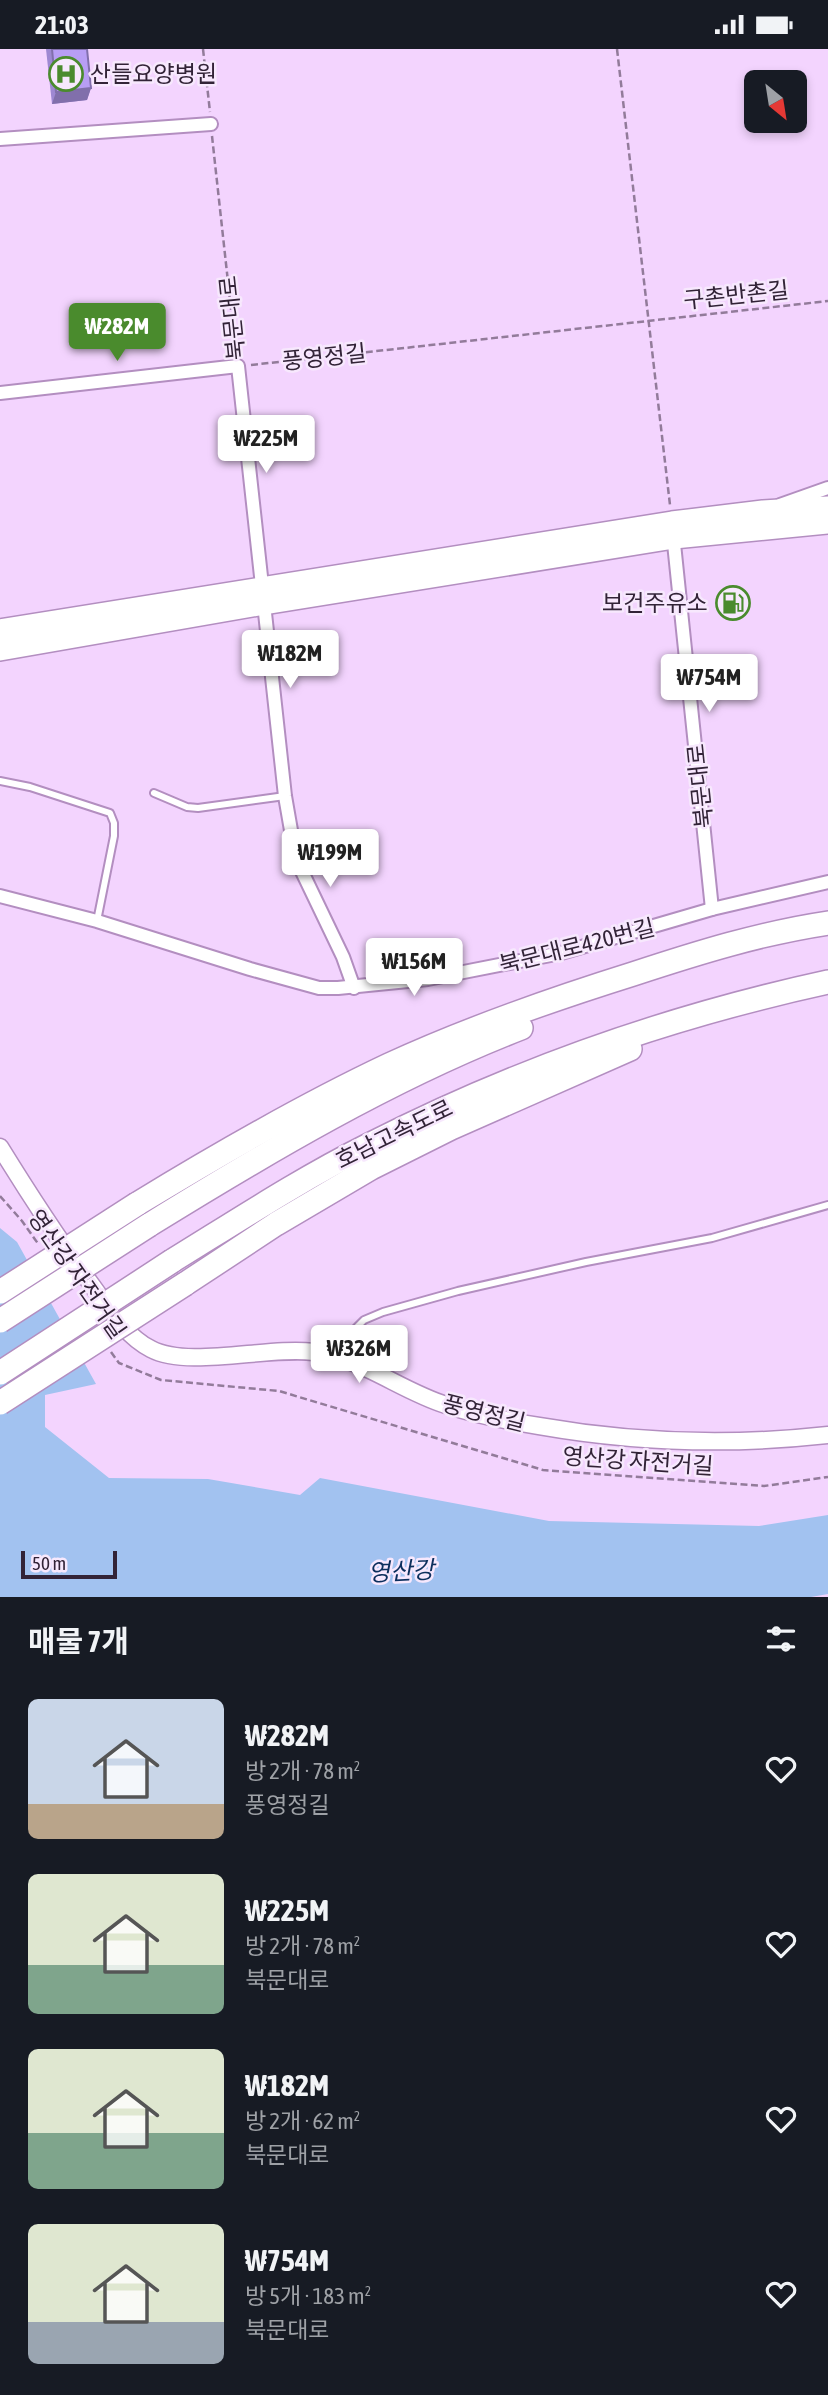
<!DOCTYPE html>
<html lang="ko">
<head>
<meta charset="utf-8">
<style>
	body { margin:0; font-family:"Asap Condensed","Noto Sans KR",sans-serif; background:#242831; color:#f1f3f6; height:100vh; display:flex; flex-direction:column; font-size:26px; white-space:nowrap }
	* { box-sizing:border-box; margin:0 }
	p { font-size:23px; color:#9ea1a6 }
	.icon { flex:none; width:38px; height:38px; fill:none; stroke:currentColor; stroke-width:2; stroke-linecap:round; stroke-linejoin:round }
	.map { position:relative; height:1548px; overflow:hidden }
	.panel { display:flex; flex-direction:column; background:#171b24; flex:1 }
	.panel>* { flex:none }
	.needle { width:46px; rotate:150deg }
	.buttons { position:absolute; left:744px; top:21px; display:grid; gap:14px }
	.buttons a { display:grid; place-items:center; width:63px; height:63px; border-radius:10px; background:#171b24; box-shadow:0 4px 10px #0003; font-size:35px }
	.scale { position:absolute; left:21px; bottom:18px; width:96px; box-sizing:border-box; padding-left:7px; border:4px solid #322337; border-top:0; font-size:19px; line-height:24px; white-space:nowrap; color:#322337; -webkit-text-stroke:5px #f7e8fd; paint-order:stroke }
	.price { position:absolute; translate:-50% -60px; padding:0 16px; border-radius:7px; background:#fff; color:#222; font-size:23px; line-height:46px; filter:drop-shadow(0 2px 4px #0008) }
	.price::after { content:''; position:absolute; left:50%; top:42px; width:21px; height:16px; margin-left:-10px; background:inherit; clip-path:polygon(0 0,100% 0,50% 100%) }
	.price.selected { background:#4a8b2d; color:#fff }
	ul { padding:0; list-style:none }
	li { display:flex; align-items:center; gap:21px; height:175px; padding:0 28px }
	li span { display:grid; place-items:center; flex:none; width:196px; height:140px; border-radius:10px; color:#555 }
	li>.icon { margin-inline-start:auto }
	span .icon { width:84px; height:84px; fill:#fffc; stroke-width:1 }
	li b { font-size:30px }
	h2 { display:flex; justify-content:space-between; align-items:center; height:84px; padding:0 28px; font-size:30px }
	.status { display:flex; justify-content:space-between; align-items:center; height:49px; padding:0 35px; background:#171b24; direction:ltr }
	.status svg { height:19px; fill:currentColor }
	.map>svg:first-child { display:block }
</style>
</head>
<body>
<div class="status"><b>21:03</b><svg viewBox="0 0 49 12"><path d="M0 12V9h3v3zM5 12V6h3v6zM10 12V3h3v9zM15 12V0h3v12zM26 1h20v11H26zM47 4h2v5h-2z"/></svg></div>
<div class="map">
<svg width="828" height="1548" viewBox="0 0 828 1548">
	<rect width="100%" height="100%" fill="#f3d4fe"/>
	<path fill="#a2c2f0" d="M0 1179 17 1193 96 1335 45 1346V1378L109 1429 208 1430 300 1446 320 1429 549 1472 759 1477 828 1466V1545L811 1548H0Z"/>
	<g fill="none" stroke-linecap="round" stroke-linejoin="round">
		<g stroke="#b38ec0" stroke-width="10">
			<g id="service">
				<path d="M0 732 30 738 110 764 114 774V787L97 872"/>
				<path d="M154 744 187 758 198 759 285 747"/>
				<path d="M338 1306 355 1280 364 1271 383 1263 458 1242 586 1213 712 1189 828 1156"/>
			</g>
		</g>
		<g stroke="#b38ec0" stroke-width="16">
			<g id="minor">
				<path d="M0 90 211 75"/>
				<path d="M0 344 238 317 285 747 296 810 343 908 354 939"/>
				<path d="M780 456 828 439"/>
				<path d="M673 485 712 860"/>
				<path d="M0 847 97 872 250 920 319 939H338L428 930 561 904 712 860 828 833"/>
			</g>
		</g>
		<g stroke="#b38ec0" stroke-width="19">
			<path id="tertiary" d="M0 1098C29 1145 59 1191 91 1235 108 1258 125 1287 151 1300 189 1320 268 1297 314 1303 362 1309 401 1342 446 1356 476 1366 507 1372 539 1377 636 1394 729 1397 828 1386"/>
		</g>
		<g stroke="#b38ec0" stroke-width="24">
			<g id="primary">
				<path d="M0 581 672 473 763 462 828 458"/>
				<path d="M0 601 264 555 674 489 828 474"/>
			</g>
		</g>
		<g stroke="#b38ec0" stroke-width="26">
			<g id="motorway">
				<path d="M137 1155C219 1105 302 1057 389 1016 467 980 550 951 633 925 697 904 761 884 828 874"/>
				<path d="M149 1176C267 1103 392 1029 521 979"/>
				<path d="M172 1212C237 1172 301 1130 369 1096 516 1021 667 968 828 933"/>
				<path d="M185 1235 276 1175 371 1119 451 1079 630 1000"/>
			</g>
		</g>
		<g stroke="#927b9a" stroke-width="2.5" stroke-dasharray="7 3.5" stroke-linecap="butt">
			<path d="M203 0 210 63"/>
			<path d="M617 0 670 456"/>
			<path d="M212 87 236 306"/>
			<path d="M251 316 828 252"/>
			<path d="M0 1147 22 1172 39 1196"/>
			<path d="M111 1303 119 1314 161 1331 279 1342 543 1421 764 1437 828 1428"/>
		</g>
		<use href="#service" stroke="#fff" stroke-width="6"/>
		<use href="#minor" stroke="#fff" stroke-width="12"/>
		<use href="#tertiary" stroke="#fff" stroke-width="16"/>
		<use href="#primary" stroke="#fff" stroke-width="21"/>
		<use href="#motorway" stroke="#fff" stroke-width="23"/>
		<g stroke="#b38ec0" stroke-width="26" stroke-linecap="butt">
			<g id="motorway-bridge">
				<path d="M0 1243 137 1155"/>
				<path d="M0 1272 149 1176"/>
				<path d="M0 1324 172 1212"/>
				<path d="M0 1354 185 1235"/>
			</g>
		</g>
		<use href="#motorway-bridge" stroke="#fff" stroke-width="23"/>
	</g>
	<path fill="#9e88d2" d="M46 0H87L91 39 87 51 52 55Z"/>
	<path fill="#816fab" d="M91 39 87 51 52 55 56 43Z"/>
	<path fill="#b89ef4" stroke="#816fab" stroke-width="2" d="M52 0H87L91 39 56 43Z"/>
	<defs>
		<g id="hospital-ring" transform="scale(1.75)"><circle r="9.5" fill="#f7e8fd" stroke="#4a8b2d" stroke-width="1.5"/><path d="M-5-5h3v3.5h4V-5h3V5h-3V1.5h-4V5h-3Z" fill="#4a8b2d"/></g>
		<g id="fuel-ring" transform="scale(1.75)"><circle r="9.5" fill="#f7e8fd" stroke="#4a8b2d" stroke-width="1.5"/><path d="M-5.5-6h7V0h2V4h1.3V-2.5L3-4.5l.8-.8L6-3V5H2.5V1h-1V6h-7ZM-4.2-4.7v3.2H.2V-4.7Z" fill="#4a8b2d"/></g>
	</defs>
	<g fill-rule="evenodd">
		<use href="#hospital-ring" x="66" y="25"/>
		<use href="#fuel-ring" x="733" y="554"/>
	</g>
	<g text-anchor="middle" dominant-baseline="central" stroke-width="5" stroke-linejoin="round" paint-order="stroke">
		<g font-size="23" fill="#322337" stroke="#f7e8fd" text-anchor="start">
			<text x="90" y="25">산들요양병원</text>
			<text x="708" y="554" text-anchor="end">보건주유소</text>
		</g>
		<g font-size="23" fill="#322337" stroke="#f7e8fd">
			<text transform="translate(736 246) rotate(-6)">구촌반촌길</text>
			<text transform="translate(232 269) rotate(-96)">북문대로</text>
			<text transform="translate(324 308) rotate(-6)">풍영정길</text>
			<text transform="translate(700 737) rotate(-96)">북문대로</text>
			<text transform="translate(577 897) rotate(-14)">북문대로420번길</text>
			<text transform="translate(394 1085) rotate(-26)">호남고속도로</text>
			<text transform="translate(77 1225) rotate(55)">영산강 자전거길</text>
			<text transform="translate(484 1364) rotate(14)">풍영정길</text>
			<text transform="translate(638 1412) rotate(4)">영산강 자전거길</text>
		</g>
		<g font-size="24" font-style="italic" fill="#0c2f5d" stroke="#f7e8fd">
			<text transform="translate(401 1522) rotate(-3)">영산강</text>
		</g>
	</g>
</svg>
<div class="buttons">
<a><svg class="needle" viewBox="-14 -14 28 28"><path d="M0-13l5 13h-10z" fill="#e53935"/><path d="M0 13l5-13h-10z" fill="#9ea1a6"/></svg></a>
</div>
<div class="scale">50 m</div>
<b class="price selected" style="left:117px;top:314px">₩282M</b>
<b class="price" style="left:266px;top:426px">₩225M</b>
<b class="price" style="left:290px;top:641px">₩182M</b>
<b class="price" style="left:709px;top:665px">₩754M</b>
<b class="price" style="left:330px;top:840px">₩199M</b>
<b class="price" style="left:414px;top:949px">₩156M</b>
<b class="price" style="left:359px;top:1336px">₩326M</b>
</div>
<section class="panel">
<h2>매물 7개<svg class="icon" aria-label="filters" viewBox="0 0 24 24"><path d="M4 7h16M4 17h16"/><circle cx="9" cy="7" r="2"/><circle cx="15" cy="17" r="2"/></svg></h2>
<ul>
<li><span style="background:linear-gradient(#c9d6e8 75%,#b9a48a 0)"><svg class="icon" aria-label="home" viewBox="0 0 24 24"><path d="M3 11l9-7 9 7M6 9v11h12V9"/></svg></span><div><b>₩282M</b><p>방 2개 · 78 m²</p><p>풍영정길</p></div><svg class="icon" aria-label="heart" viewBox="0 0 24 24"><path d="M12 20l-8-8c-3-5 5-10 8-4 3-6 11-1 8 4z"/></svg></li>
<li><span style="background:linear-gradient(#dfe7d0 65%,#7fa58c 0)"><svg class="icon" aria-label="home" viewBox="0 0 24 24"><path d="M3 11l9-7 9 7M6 9v11h12V9"/></svg></span><div><b>₩225M</b><p>방 2개 · 78 m²</p><p>북문대로</p></div><svg class="icon" aria-label="heart" viewBox="0 0 24 24"><path d="M12 20l-8-8c-3-5 5-10 8-4 3-6 11-1 8 4z"/></svg></li>
<li><span style="background:linear-gradient(#dfe7d0 60%,#7fa58c 0)"><svg class="icon" aria-label="home" viewBox="0 0 24 24"><path d="M3 11l9-7 9 7M6 9v11h12V9"/></svg></span><div><b>₩182M</b><p>방 2개 · 62 m²</p><p>북문대로</p></div><svg class="icon" aria-label="heart" viewBox="0 0 24 24"><path d="M12 20l-8-8c-3-5 5-10 8-4 3-6 11-1 8 4z"/></svg></li>
<li><span style="background:linear-gradient(#dfe7d0 70%,#9aa5b1 0)"><svg class="icon" aria-label="home" viewBox="0 0 24 24"><path d="M3 11l9-7 9 7M6 9v11h12V9"/></svg></span><div><b>₩754M</b><p>방 5개 · 183 m²</p><p>북문대로</p></div><svg class="icon" aria-label="heart" viewBox="0 0 24 24"><path d="M12 20l-8-8c-3-5 5-10 8-4 3-6 11-1 8 4z"/></svg></li>
</ul>
</section>
</body>
</html>
